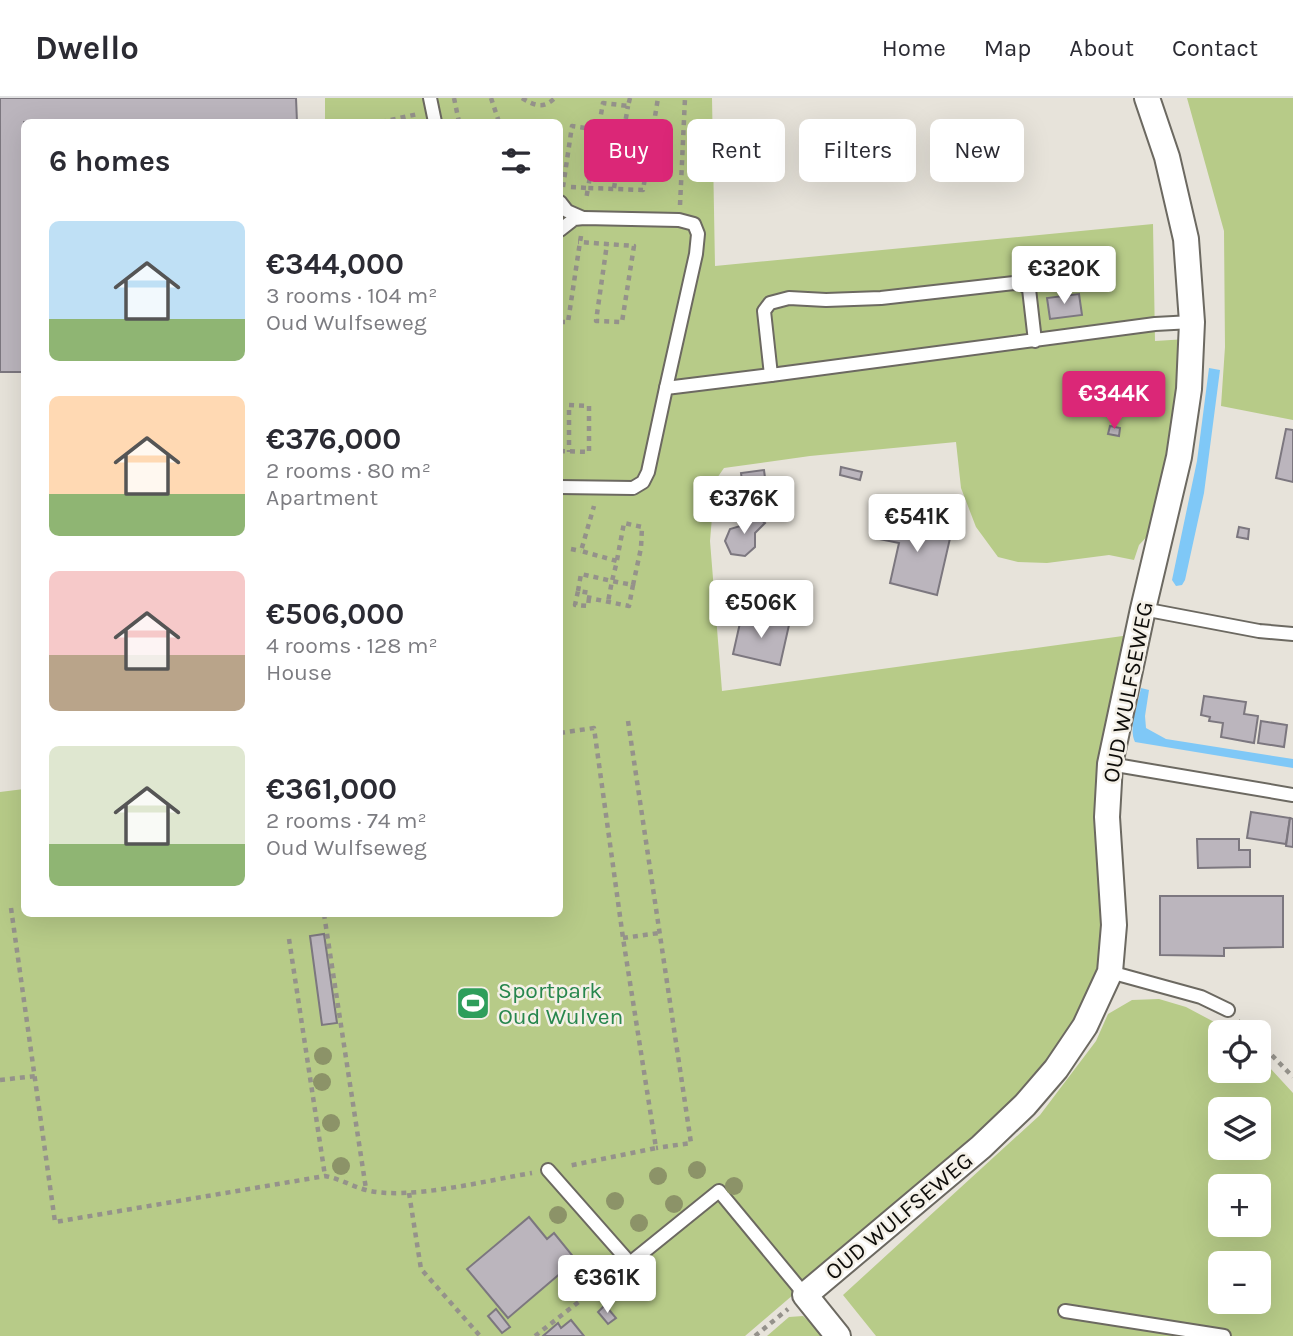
<!DOCTYPE html>
<html lang="en">
<head>
<meta charset="utf-8">
<style>
	body { margin:0; font-family:Karla,sans-serif; background:#f2f2f3; color:#2b2b33; height:100vh; display:flex; flex-direction:column; font-size:26px; white-space:nowrap }
	* { box-sizing:border-box; margin:0 }
	p { font-size:23px; color:#7c7c81 }
	.icon { flex:none; width:38px; height:38px; fill:none; stroke:currentColor; stroke-width:2; stroke-linecap:round; stroke-linejoin:round }
	.map { position:relative; flex:1; overflow:hidden }
	.details { position:absolute; left:21px; top:21px; width:542px; height:798px; display:flex; flex-direction:column; background:#fff; border-radius:10px; box-shadow:0 7px 28px #0002 }
	.details>* { flex:none }
	.top-card { position:absolute; left:584px; top:21px; width:602px; height:63px; display:flex; gap:14px }
	.fabs { position:absolute; left:1208px; top:922px; display:grid; gap:14px }
	.fabs a { display:grid; place-items:center; width:63px; height:63px; border-radius:10px; background:#fff; box-shadow:0 7px 28px #0002; font-size:35px }
	.price { position:absolute; translate:-50% -60px; padding:0 16px; border-radius:7px; background:#fff; color:#222; font-size:23px; line-height:46px; filter:drop-shadow(0 2px 4px #0008) }
	.price::after { content:''; position:absolute; left:50%; top:42px; width:21px; height:16px; margin-left:-10px; background:inherit; clip-path:polygon(0 0,100% 0,50% 100%) }
	.price.active { background:#db2777; color:#fff }
	ul { padding:0; list-style:none }
	li { display:flex; align-items:center; gap:21px; height:175px; padding:0 28px }
	li span { display:grid; place-items:center; flex:none; width:196px; height:140px; border-radius:10px; color:#555 }
	li>.icon { margin-inline-start:auto }
	span .icon { width:84px; height:84px; fill:#fffc; stroke-width:1 }
	li b { font-size:30px }
	h2 { display:flex; justify-content:space-between; align-items:center; height:84px; padding:0 28px; font-size:30px }
	.pill { padding:0 24px; border-radius:10px; background:#fff; box-shadow:0 7px 28px #0002; font-size:24px; line-height:63px }
	.pill.active { background:#db2777; color:#fff }
	header { display:flex; align-items:center; gap:42px; box-sizing:border-box; height:98px; padding:0 35px; background:#fff; border-bottom:2px solid #e1e1e2 }
	header strong { font-size:33px }
	nav { display:flex; gap:38px; margin-inline-start:auto; font-size:24px }
	.map>svg:first-child { display:block }
</style>
</head>
<body>
<header>
<strong>Dwello</strong>
<nav><a>Home</a><a>Map</a><a>About</a><a>Contact</a></nav>
</header>
<div class="map">
<svg width="1293" height="1238" viewBox="0 0 1293 1238">
	<rect width="100%" height="100%" fill="#e7e3da"/>
	<g fill="#b7cb88" fill-rule="evenodd">
		<path d="M325 0H712L715 168 1153 126 1155 243 1187 241 1158 427 1139 447 1134 462 1109 457 1047 465 1018 464 998 459 976 429 961 390 956 344 810 358 724 370 715 383 710 443 722 593 1130 537 1101 854 1094 885 1084 910 1022 1001 745 1238H0V694L24 691V816H560V24H325Z"/>
		<path d="M1187 0H1293V322L1221 308 1225 249 1224 133Z"/>
		<path d="M1159 901 1186 909 1233 934H1220V973H1258V957L1293 995V1238H876L843 1197 1040 1017 1096 943 1108 916 1132 902ZM1220 1012H1258V1050H1220ZM1220 1088H1258V1127H1220ZM1220 1166H1258V1204H1220Z"/>
		<path d="M803 1218 826 1238H767L789 1219Z"/>
	</g>
	<g fill="#7fc8f7">
		<path d="M1209 270 1220 272 1204 395 1185 482 1182 487 1176 488 1172 482 1197 363Z"/>
		<path d="M1141 590 1149 592 1145 618 1146 630 1166 641 1293 661V670L1135 644C1128 630 1138 606 1141 590Z"/>
	</g>
	<g fill="#bbb5bd" stroke="#7c777f" stroke-width="2">
		<path d="M0 0H296L297 24H24V274H0Z"/>
		<path d="M1079 196 1082 217 1050 221 1047 200Z"/>
		<path d="M1110 328 1120 330 1119 338 1108 336Z"/>
		<path d="M1286 331 1293 332V384L1276 380Z"/>
		<path d="M841 369 862 374 860 382 840 377Z"/>
		<path d="M764 372 767 395 744 398 741 375Z"/>
		<path d="M781 384 785 387 779 392 780 396 774 397V391H777Z"/>
		<path d="M751 414 765 425 755 435V449L745 458 731 456 725 443 730 431 744 427Z"/>
		<path d="M884 420 912 425 951 436 937 497 890 485 899 445 879 441V430Z"/>
		<path d="M1239 429 1249 431 1248 441 1237 439Z"/>
		<path d="M742 516 789 527 780 567 733 556Z"/>
		<path d="M1204 598 1246 604 1244 616 1258 618 1254 645 1221 639 1223 625 1209 623 1210 619 1201 617Z"/>
		<path d="M1261 623 1287 627 1284 649 1258 645Z"/>
		<path d="M1251 714 1290 720 1286 746 1247 740Z"/>
		<path d="M1290 720 1293 721V749L1286 748Z"/>
		<path d="M1197 741H1239V752H1250V769L1198 770Z"/>
		<path d="M1160 798H1283V849L1224 850V858L1160 857Z"/>
		<path d="M324 836 337 925 322 927 310 838Z"/>
		<path d="M529 1119 547 1141 554 1135 576 1162 508 1220 467 1171Z"/>
		<path d="M605 1207 616 1220 608 1226 598 1214Z"/>
		<path d="M496 1211 510 1229 502 1235 488 1218Z"/>
		<path d="M571 1222 584 1238H543L558 1225 561 1230Z"/>
	</g>
	<g fill="none" stroke-linecap="round" stroke-linejoin="round">
		<g stroke="#6c6961" stroke-width="16">
			<g id="lane">
				<path d="M430 0 435 24"/>
				<path d="M560 104 567 113 583 120"/>
				<path d="M560 132 574 121 584 120 679 122 694 126 698 136 696 156 666 290"/>
				<path d="M1035 243 1029 191 1023 186 1014 185 881 200 826 202 789 200 770 205 764 213 771 277 1155 226 1192 224"/>
				<path d="M560 389 633 390 643 384 648 374 666 290 771 277"/>
				<path d="M1143 511 1259 533 1293 536"/>
				<path d="M1110 666 1293 697"/>
				<path d="M1110 874 1201 899 1228 912"/>
				<path d="M548 1072 630 1165 719 1093 805 1197"/>
				<path d="M1065 1213 1224 1238"/>
			</g>
		</g>
		<g stroke="#6c6961" stroke-width="28">
			<path id="street" d="M838 1238 805 1197 981 1049 1025 1007 1056 971 1085 928 1110 874 1114 827 1107 719 1110 666 1143 511 1179 359 1189 291 1192 224 1186 141 1167 59 1147 0"/>
		</g>
		<g stroke="#95928b" stroke-width="4.5" stroke-dasharray="5 5" stroke-linecap="butt">
			<path d="M454 0 459 24"/>
			<path d="M491 0 499 24"/>
			<path d="M522 0C535 8 543 11 555 0"/>
			<path d="M630 0 628 8 603 5 588 90 643 92 658 0"/>
			<path d="M381 24 418 16"/>
			<path d="M563 89 572 28 599 32"/>
			<path d="M571 89 588 90 586 102"/>
			<path d="M614 90 628 8"/>
			<path d="M680 107 685 0"/>
			<path d="M581 138 580 144 634 148 622 224 596 223 607 146"/>
			<path d="M560 224H568L580 144H578"/>
			<path d="M560 353 589 354V308L569 307V354"/>
			<path d="M571 451 581 453"/>
			<path d="M617 462 624 425 642 429 641 450 633 487"/>
			<path d="M578 493 581 476 612 483 617 463 581 453 594 408"/>
			<path d="M589 500 588 508 575 507 578 493 590 495 589 500 629 508 633 487 612 483 608 504"/>
			<path d="M628 623 691 1045 656 1050"/>
			<path d="M560 635 594 630 623 840 656 1050 568 1068"/>
			<path d="M11 810 55 1124 325 1078C341 1081 351 1088 366 1092 408 1103 488 1082 532 1075"/>
			<path d="M324 816 366 1091"/>
			<path d="M623 840 659 835"/>
			<path d="M289 841 325 1078"/>
			<path d="M1238 923 1250 934"/>
			<path d="M1258 943 1293 979"/>
			<path d="M0 982 36 978"/>
			<path d="M409 1095 421 1171 480 1238"/>
			<path d="M535 1238 617 1174"/>
			<path d="M755 1238 788 1211"/>
		</g>
		<use href="#lane" stroke="#fff" stroke-width="12"/>
		<use href="#street" stroke="#fff" stroke-width="24"/>
	</g>
	<g fill="#8c9368">
		<circle cx="323" cy="958" r="9"/>
		<circle cx="322" cy="984" r="9"/>
		<circle cx="331" cy="1025" r="9"/>
		<circle cx="341" cy="1068" r="9"/>
		<circle cx="697" cy="1072" r="9"/>
		<circle cx="658" cy="1078" r="9"/>
		<circle cx="734" cy="1088" r="9"/>
		<circle cx="615" cy="1103" r="9"/>
		<circle cx="674" cy="1106" r="9"/>
		<circle cx="558" cy="1117" r="9"/>
		<circle cx="639" cy="1125" r="9"/>
		<circle cx="601" cy="1166" r="9"/>
	</g>
	<defs>
		<g id="stadium-square" transform="scale(1.75)"><rect x="-9" y="-9" width="18" height="18" rx="4" fill="#2e9e5b" stroke="#f4f0e7"/><path d="M0-5a6.5 5 0 1 0 0 10a6.5 5 0 1 0 0-10ZM-3.5-1.8h7v3.6h-7Z" fill="#fff"/></g>
	</defs>
	<g fill-rule="evenodd">
		<use href="#stadium-square" x="473" y="905"/>
	</g>
	<g text-anchor="middle" dominant-baseline="central" stroke-width="5" stroke-linejoin="round" paint-order="stroke">
		<g font-size="23" fill="#0e0d0a" stroke="#f4f0e7">
			<text transform="translate(1128 594) rotate(-79)">OUD WULFSEWEG</text>
			<text transform="translate(899 1118) rotate(-40)">OUD WULFSEWEG</text>
		</g>
		<g font-size="23" fill="#27864d" stroke="#f4f0e7" text-anchor="start">
			<text x="498" y="892">Sportpark<tspan x="498" dy="26">Oud Wulven</tspan></text>
		</g>
	</g>
</svg>
<div class="fabs">
<a><svg class="icon" aria-label="locate" viewBox="0 0 24 24"><circle cx="12" cy="12" r="6"/><path d="M12 2v4M12 18v4M2 12h4M18 12h4"/></svg></a>
<a><svg class="icon" aria-label="layers" viewBox="0 0 24 24"><path d="M12 4l9 5-9 5-9-5zM3 14l9 5 9-5"/></svg></a>
<a>+</a>
<a>−</a>
</div>
<b class="price" style="left:1064px;top:208px">€320K</b>
<b class="price active" style="left:1114px;top:333px">€344K</b>
<b class="price" style="left:744px;top:438px">€376K</b>
<b class="price" style="left:917px;top:456px">€541K</b>
<b class="price" style="left:761px;top:542px">€506K</b>
<b class="price" style="left:607px;top:1217px">€361K</b>
<div class="top-card">
<a class="pill active">Buy</a>
<a class="pill">Rent</a>
<a class="pill">Filters</a>
<a class="pill">New</a>
</div>
<section class="details">
<h2>6 homes<svg class="icon" aria-label="filters" viewBox="0 0 24 24"><path d="M4 7h16M4 17h16"/><circle cx="9" cy="7" r="2"/><circle cx="15" cy="17" r="2"/></svg></h2>
<ul>
<li><span style="background:linear-gradient(#bfe0f5 70%,#8fb573 0)"><svg class="icon" aria-label="home" viewBox="0 0 24 24"><path d="M3 11l9-7 9 7M6 9v11h12V9"/></svg></span><div><b>€344,000</b><p>3 rooms · 104 m²</p><p>Oud Wulfseweg</p></div></li>
<li><span style="background:linear-gradient(#ffd9b3 70%,#8fb573 0)"><svg class="icon" aria-label="home" viewBox="0 0 24 24"><path d="M3 11l9-7 9 7M6 9v11h12V9"/></svg></span><div><b>€376,000</b><p>2 rooms · 80 m²</p><p>Apartment</p></div></li>
<li><span style="background:linear-gradient(#f6c9c9 60%,#b9a48a 0)"><svg class="icon" aria-label="home" viewBox="0 0 24 24"><path d="M3 11l9-7 9 7M6 9v11h12V9"/></svg></span><div><b>€506,000</b><p>4 rooms · 128 m²</p><p>House</p></div></li>
<li><span style="background:linear-gradient(#dfe7d0 70%,#8fb573 0)"><svg class="icon" aria-label="home" viewBox="0 0 24 24"><path d="M3 11l9-7 9 7M6 9v11h12V9"/></svg></span><div><b>€361,000</b><p>2 rooms · 74 m²</p><p>Oud Wulfseweg</p></div></li>
</ul>
</section>
</div>
</body>
</html>
